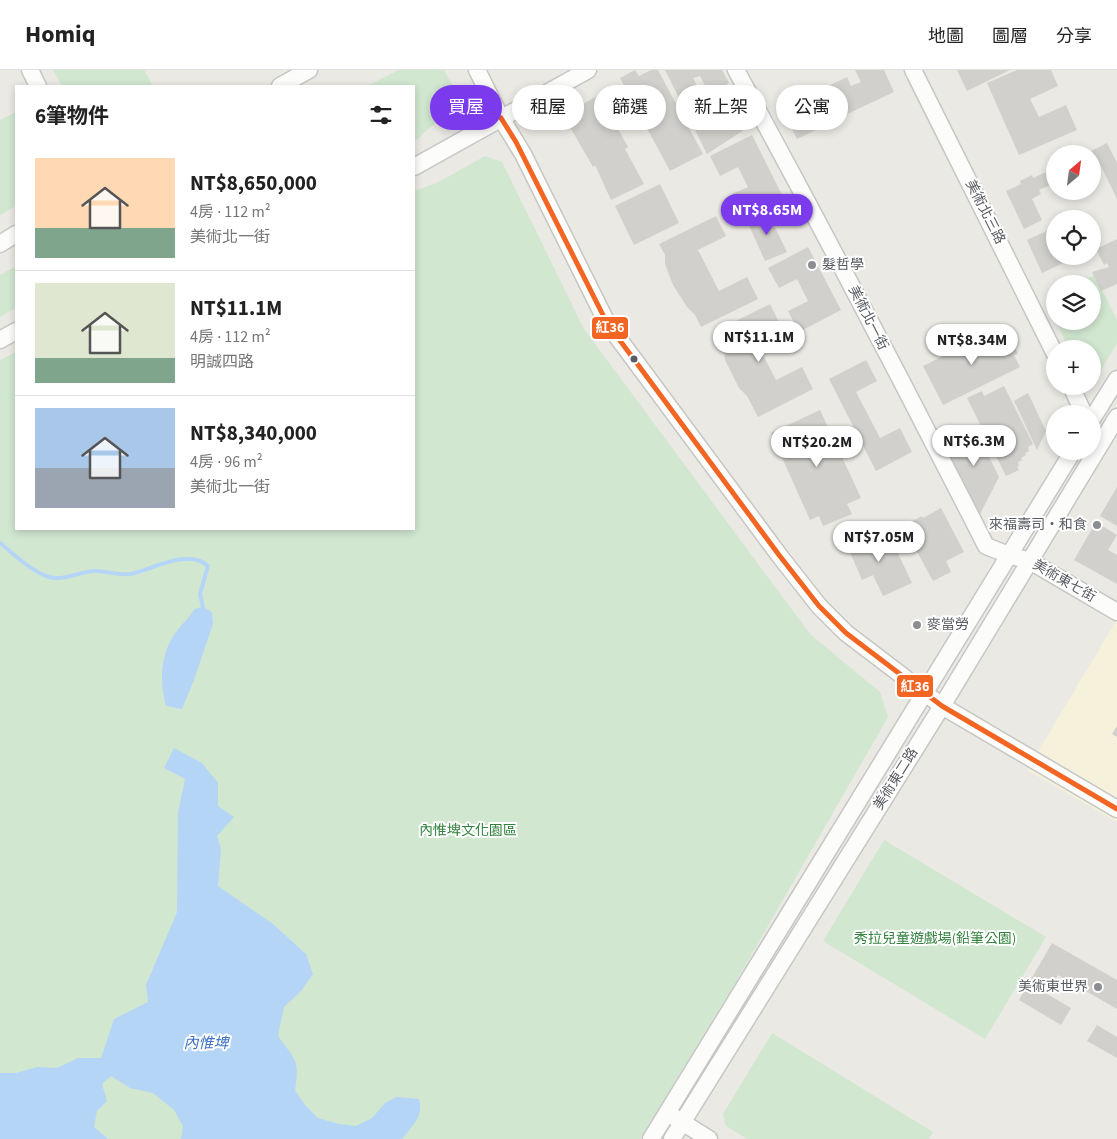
<!DOCTYPE html>
<html lang="zh-TW">
<head>
<meta charset="utf-8">
<style>
	body { margin:0; font-family:"Source Sans 3","Noto Sans TC",sans-serif; background:#f2f2f2; color:#222; height:100vh; display:flex; flex-direction:column; font-size:19px; white-space:nowrap }
	* { box-sizing:border-box; margin:0 }
	p { font-size:16px; color:#767676 }
	.icon { flex:none; width:28px; height:28px; fill:none; stroke:currentColor; stroke-width:2; stroke-linecap:round; stroke-linejoin:round }
	.map { position:relative; flex:1; overflow:hidden }
	.panel { position:absolute; left:15px; top:15px; width:400px; height:445px; display:flex; flex-direction:column; background:#fff; border-radius:0px; box-shadow:0 2px 8px #0003 }
	.panel>* { flex:none }
	.guide { position:absolute; left:430px; top:15px; width:475px; height:45px; display:flex; gap:10px }
	.needle { width:32px; rotate:29deg }
	.buttons { position:absolute; left:1046px; top:75px; display:grid; gap:10px }
	.buttons a { display:grid; place-items:center; width:55px; height:55px; border-radius:50%; background:#fff; box-shadow:0 2px 8px #0003; font-size:25px }
	.price { position:absolute; translate:-50% -42px; padding:0 11px; border-radius:18px; background:#fff; color:#222; font-size:16px; line-height:32px; filter:drop-shadow(0 1px 2px #0008) }
	.price::after { content:''; position:absolute; left:50%; top:30px; width:15px; height:11px; margin-left:-8px; background:inherit; clip-path:polygon(0 0,100% 0,50% 100%) }
	.price.on { background:#7c3aed; color:#fff }
	ul { padding:0; list-style:none }
	li { display:flex; align-items:center; gap:15px; height:125px; padding:0 20px }
	li+li { border-top:1px solid #e0e0e0 }
	li span { display:grid; place-items:center; flex:none; width:140px; height:100px; border-radius:0px; color:#555 }
	li>.icon { margin-inline-start:auto }
	span .icon { width:60px; height:60px; fill:#fffc; stroke-width:1 }
	li b { font-size:21px }
	h2 { display:flex; justify-content:space-between; align-items:center; height:60px; padding:0 20px; font-size:21px }
	.pill { padding:0 18px; border-radius:22px; background:#fff; box-shadow:0 2px 8px #0003; font-size:18px; line-height:45px }
	.pill.on { background:#7c3aed; color:#fff }
	header { display:flex; align-items:center; gap:30px; box-sizing:border-box; height:70px; padding:0 25px; background:#fff; border-bottom:1px solid #e0e0e0 }
	header strong { font-size:24px }
	nav { display:flex; gap:28px; margin-inline-start:auto; font-size:18px }
	.map>svg:first-child { display:block }
</style>
</head>
<body>
<header>
<strong>Homiq</strong>
<nav><a>地圖</a><a>圖層</a><a>分享</a></nav>
</header>
<div class="map">
<svg width="1117" height="1069" viewBox="0 0 1117 1069">
	<rect width="100%" height="100%" fill="#eae9e4"/>
	<path fill="#f5f1db" d="M1116 551H1117V752L1027 700Z"/>
	<g fill="#d1e7d0">
		<path d="M53 0H144L153 16H62Z"/>
		<path d="M399 0H444L454 18 443 46 414 72V16H367Z"/>
		<path d="M16 42V136L0 145V50Z"/>
		<path d="M485 86 502 92 584 259 810 564 880 622 888 647 734 915 640 1069H0V290L16 282V459H414V121L437 113Z"/>
		<path d="M16 196V238L0 247V205Z"/>
		<path d="M1095 205 1117 250V273L1098 305H1093L1092 279H1069L1056 251H1092V214H1076Z"/>
		<path d="M1055 223V248L1046 227Z"/>
		<path d="M884 770 1046 867 985 969 823 871Z"/>
		<path d="M772 963 933 1062 929 1069H747L726 1056 723 1044Z"/>
	</g>
	<g fill="#b5d5f7">
		<path d="M203 537 212 542 213 554 194 610 182 639 166 636C159 609 160 580 180 557 185 551 190 546 195 539Z"/>
		<path d="M174 678 202 693 218 713V736L234 747 217 766 221 779 218 816 273 854 306 884 313 904 301 921 284 937 278 966C295 990 300 989 295 1020L305 1035 318 1048 339 1054 356 1056 372 1048 385 1033 396 1027 419 1029C424 1047 412 1056 402 1069H181L183 1056 174 1040 153 1023 130 1018 111 1006 102 1014 107 1031 97 1041 94 1057 108 1069H0V1003H16L37 997 57 998 78 988H101L114 949 148 932 146 915 177 842 178 743 185 709 164 698Z"/>
	</g>
	<g fill="none" stroke-linecap="round" stroke-linejoin="round">
		<path stroke="#b5d5f7" stroke-width="4" d="M0 473C14 484 37 507 55 508 67 509 80 502 93 501 105 500 119 506 131 504 153 499 189 478 208 496L200 524 203 537"/>
	</g>
	<g fill="#d1d0cd">
		<path d="M635 0 639 6 651 0H658L703 84 670 101 620 8Z"/>
		<path d="M665 0H722L729 13 710 25 700 6 693 8 710 41 736 27 750 56 707 84Z"/>
		<path d="M855 0H884L894 22 841 47 826 17 847 7 851 16 861 12Z"/>
		<path d="M957 0H1010L967 21Z"/>
		<path d="M1017 0H1051L1058 16 1030 29 1039 47 1066 35 1077 60 1019 85 987 13Z"/>
		<path d="M599 25 628 77 625 79 644 114 611 130 595 95 593 97 563 45Z"/>
		<path d="M826 27 837 50 797 69 786 46Z"/>
		<path d="M752 65 783 127 743 146 732 124 748 117 738 97 720 106 710 86Z"/>
		<path d="M1107 73 1117 93V129L1099 92 1092 95V84H1085Z"/>
		<path d="M1055 98V113L1039 120 1041 124 1032 129 1042 150 1024 159 1006 121 1021 114 1020 111 1032 105 1033 108Z"/>
		<path d="M660 114 679 153 634 175 615 136Z"/>
		<path d="M767 141 787 182 765 191 747 151Z"/>
		<path d="M716 146 726 166 698 180 719 221 747 207 758 229 701 257 695 245 687 237 673 215 665 194V185L659 174Z"/>
		<path d="M1055 157V186H1078L1042 203 1027 170Z"/>
		<path d="M1117 169V214L1101 221 1092 202 1109 197 1107 193 1104 195 1096 179Z"/>
		<path d="M808 177 841 240 799 262 788 241 808 231 797 209 779 218 768 198Z"/>
		<path d="M770 234 780 254 754 268 776 310 802 297 813 319 758 347 747 326 739 318 725 290 724 281 714 262Z"/>
		<path d="M1000 258 1006 267 1009 266 1018 284 1014 285 1020 297 943 335 923 296Z"/>
		<path d="M866 290 877 311 856 322 880 368 900 358 912 382 876 401 829 309Z"/>
		<path d="M1004 316 1033 374 1028 377 1029 381 1025 383 1026 385 1021 388 1022 390 1018 392 1019 396 1017 397 1019 400 1006 406 967 328 982 321 984 326Z"/>
		<path d="M1028 323 1046 361 1037 380 1014 331Z"/>
		<path d="M820 340 861 428 847 434 852 444 823 456 819 446 810 450 771 363Z"/>
		<path d="M975 359 999 407 980 444 944 375Z"/>
		<path d="M1117 417V456L1100 446Z"/>
		<path d="M941 438 964 482 946 491 951 502 933 511 903 456 922 446 923 448Z"/>
		<path d="M1096 452 1117 465 1108 480 1117 485V514L1074 490Z"/>
		<path d="M878 460 885 477 893 473 912 513 883 526 873 505 862 510 846 473Z"/>
		<path d="M1117 656V667L1112 664Z"/>
		<path d="M1052 873 1117 910V939L1058 905 1047 924 1071 938 1061 955 1019 930Z"/>
		<path d="M1097 955 1117 967V988L1087 971Z"/>
	</g>
	<g fill="none" stroke-linecap="round" stroke-linejoin="round">
		<g stroke="#c6c6c4" stroke-width="19">
			<g id="minor">
				<path d="M30 0 38 16"/>
				<path d="M477 0 501 48 523 84 607 253 779 485 819 536 846 563 942 636 1117 739"/>
				<path d="M736 0C822 158 905 316 986 476L1009 485 1030 491 1117 542"/>
				<path d="M913 0 1055 284"/>
				<path d="M280 16 309 0"/>
				<path d="M414 97 588 0"/>
				<path d="M0 174 16 164"/>
				<path d="M0 270 16 261"/>
				<path d="M1071 316 1084 344"/>
				<path d="M1092 349 1117 309"/>
				<path d="M674 1047 709 1069"/>
				<path d="M651 1069 1073 381"/>
				<path d="M672 1069 942 636 1117 347"/>
			</g>
		</g>
		<use href="#minor" stroke="#fcfcfb" stroke-width="16"/>
		<g stroke="#fff" stroke-width="9">
			<path id="bus-1" d="M501 48 516 72 607 253 779 485 819 536 846 563 942 636 1117 739"/>
		</g>
		<use href="#bus-1" stroke="#f26522" stroke-width="5"/>
	</g>
	<g fill="#8c8d90" stroke="#fff" stroke-width="2">
		<circle cx="812" cy="195" r="5"/>
		<circle cx="1097" cy="455" r="5"/>
		<circle cx="917" cy="555" r="5"/>
		<circle cx="1098" cy="917" r="5"/>
	</g>
	<circle fill="#595c62" stroke="#fff" stroke-width="2" cx="634" cy="289" r="4.5"/>
	<g text-anchor="middle" dominant-baseline="central" stroke-width="4" stroke-linejoin="round" paint-order="stroke">
		<g font-size="14" fill="#595c62" stroke="#fff">
			<text transform="translate(985 142) rotate(63)">美術北三路</text>
			<text transform="translate(868 248) rotate(63)">美術北一街</text>
			<text transform="translate(1064 511) rotate(30)">美術東七街</text>
			<text transform="translate(896 709) rotate(-58)">美術東二路</text>
		</g>
		<g font-size="14" fill="#595c62" stroke="#fff" text-anchor="start">
			<text x="822" y="195">髮哲學</text>
			<text x="1087" y="455" text-anchor="end">來福壽司‧和食</text>
			<text x="927" y="555">麥當勞</text>
			<text x="1088" y="917" text-anchor="end">美術東世界</text>
		</g>
		<g font-size="14" fill="#32813d" stroke="#fff">
			<text x="468" y="761">內惟埤文化園區</text>
			<text x="935" y="869">秀拉兒童遊戲場(鉛筆公園)</text>
		</g>
		<g font-size="15" font-style="italic" fill="#3f74c4" stroke="#fff">
			<text x="206" y="973">內惟埤</text>
		</g>
	</g>
	<g stroke="#fff" stroke-width="2">
		<rect x="591" y="246" width="38" height="24" rx="5" fill="#f26522"/>
		<rect x="896" y="604" width="38" height="24" rx="5" fill="#f26522"/>
	</g>
	<g font-size="14" text-anchor="middle" font-weight="bold" fill="#fff">
		<text x="610" y="262">紅36</text>
		<text x="915" y="621">紅36</text>
	</g>
</svg>
<div class="buttons">
<a><svg class="needle" viewBox="-14 -14 28 28"><path d="M0-13l5 13h-10z" fill="#e53935"/><path d="M0 13l5-13h-10z" fill="#767676"/></svg></a>
<a><svg class="icon" aria-label="locate" viewBox="0 0 24 24"><circle cx="12" cy="12" r="6"/><path d="M12 2v4M12 18v4M2 12h4M18 12h4"/></svg></a>
<a><svg class="icon" aria-label="layers" viewBox="0 0 24 24"><path d="M12 4l9 5-9 5-9-5zM3 14l9 5 9-5"/></svg></a>
<a>+</a>
<a>−</a>
</div>
<b class="price on" style="left:767px;top:166px">NT$8.65M</b>
<b class="price" style="left:759px;top:293px">NT$11.1M</b>
<b class="price" style="left:972px;top:296px">NT$8.34M</b>
<b class="price" style="left:974px;top:397px">NT$6.3M</b>
<b class="price" style="left:817px;top:398px">NT$20.2M</b>
<b class="price" style="left:879px;top:493px">NT$7.05M</b>
<div class="guide">
<a class="pill on">買屋</a>
<a class="pill">租屋</a>
<a class="pill">篩選</a>
<a class="pill">新上架</a>
<a class="pill">公寓</a>
</div>
<section class="panel">
<h2>6筆物件<svg class="icon" aria-label="filters" viewBox="0 0 24 24"><path d="M4 7h16M4 17h16"/><circle cx="9" cy="7" r="2"/><circle cx="15" cy="17" r="2"/></svg></h2>
<ul>
<li><span style="background:linear-gradient(#ffd9b3 70%,#7fa58c 0)"><svg class="icon" aria-label="home" viewBox="0 0 24 24"><path d="M3 11l9-7 9 7M6 9v11h12V9"/></svg></span><div><b>NT$8,650,000</b><p>4房 · 112 m²</p><p>美術北一街</p></div></li>
<li><span style="background:linear-gradient(#dfe7d0 75%,#7fa58c 0)"><svg class="icon" aria-label="home" viewBox="0 0 24 24"><path d="M3 11l9-7 9 7M6 9v11h12V9"/></svg></span><div><b>NT$11.1M</b><p>4房 · 112 m²</p><p>明誠四路</p></div></li>
<li><span style="background:linear-gradient(#a9c7e8 60%,#9aa5b1 0)"><svg class="icon" aria-label="home" viewBox="0 0 24 24"><path d="M3 11l9-7 9 7M6 9v11h12V9"/></svg></span><div><b>NT$8,340,000</b><p>4房 · 96 m²</p><p>美術北一街</p></div></li>
</ul>
</section>
</div>
</body>
</html>
